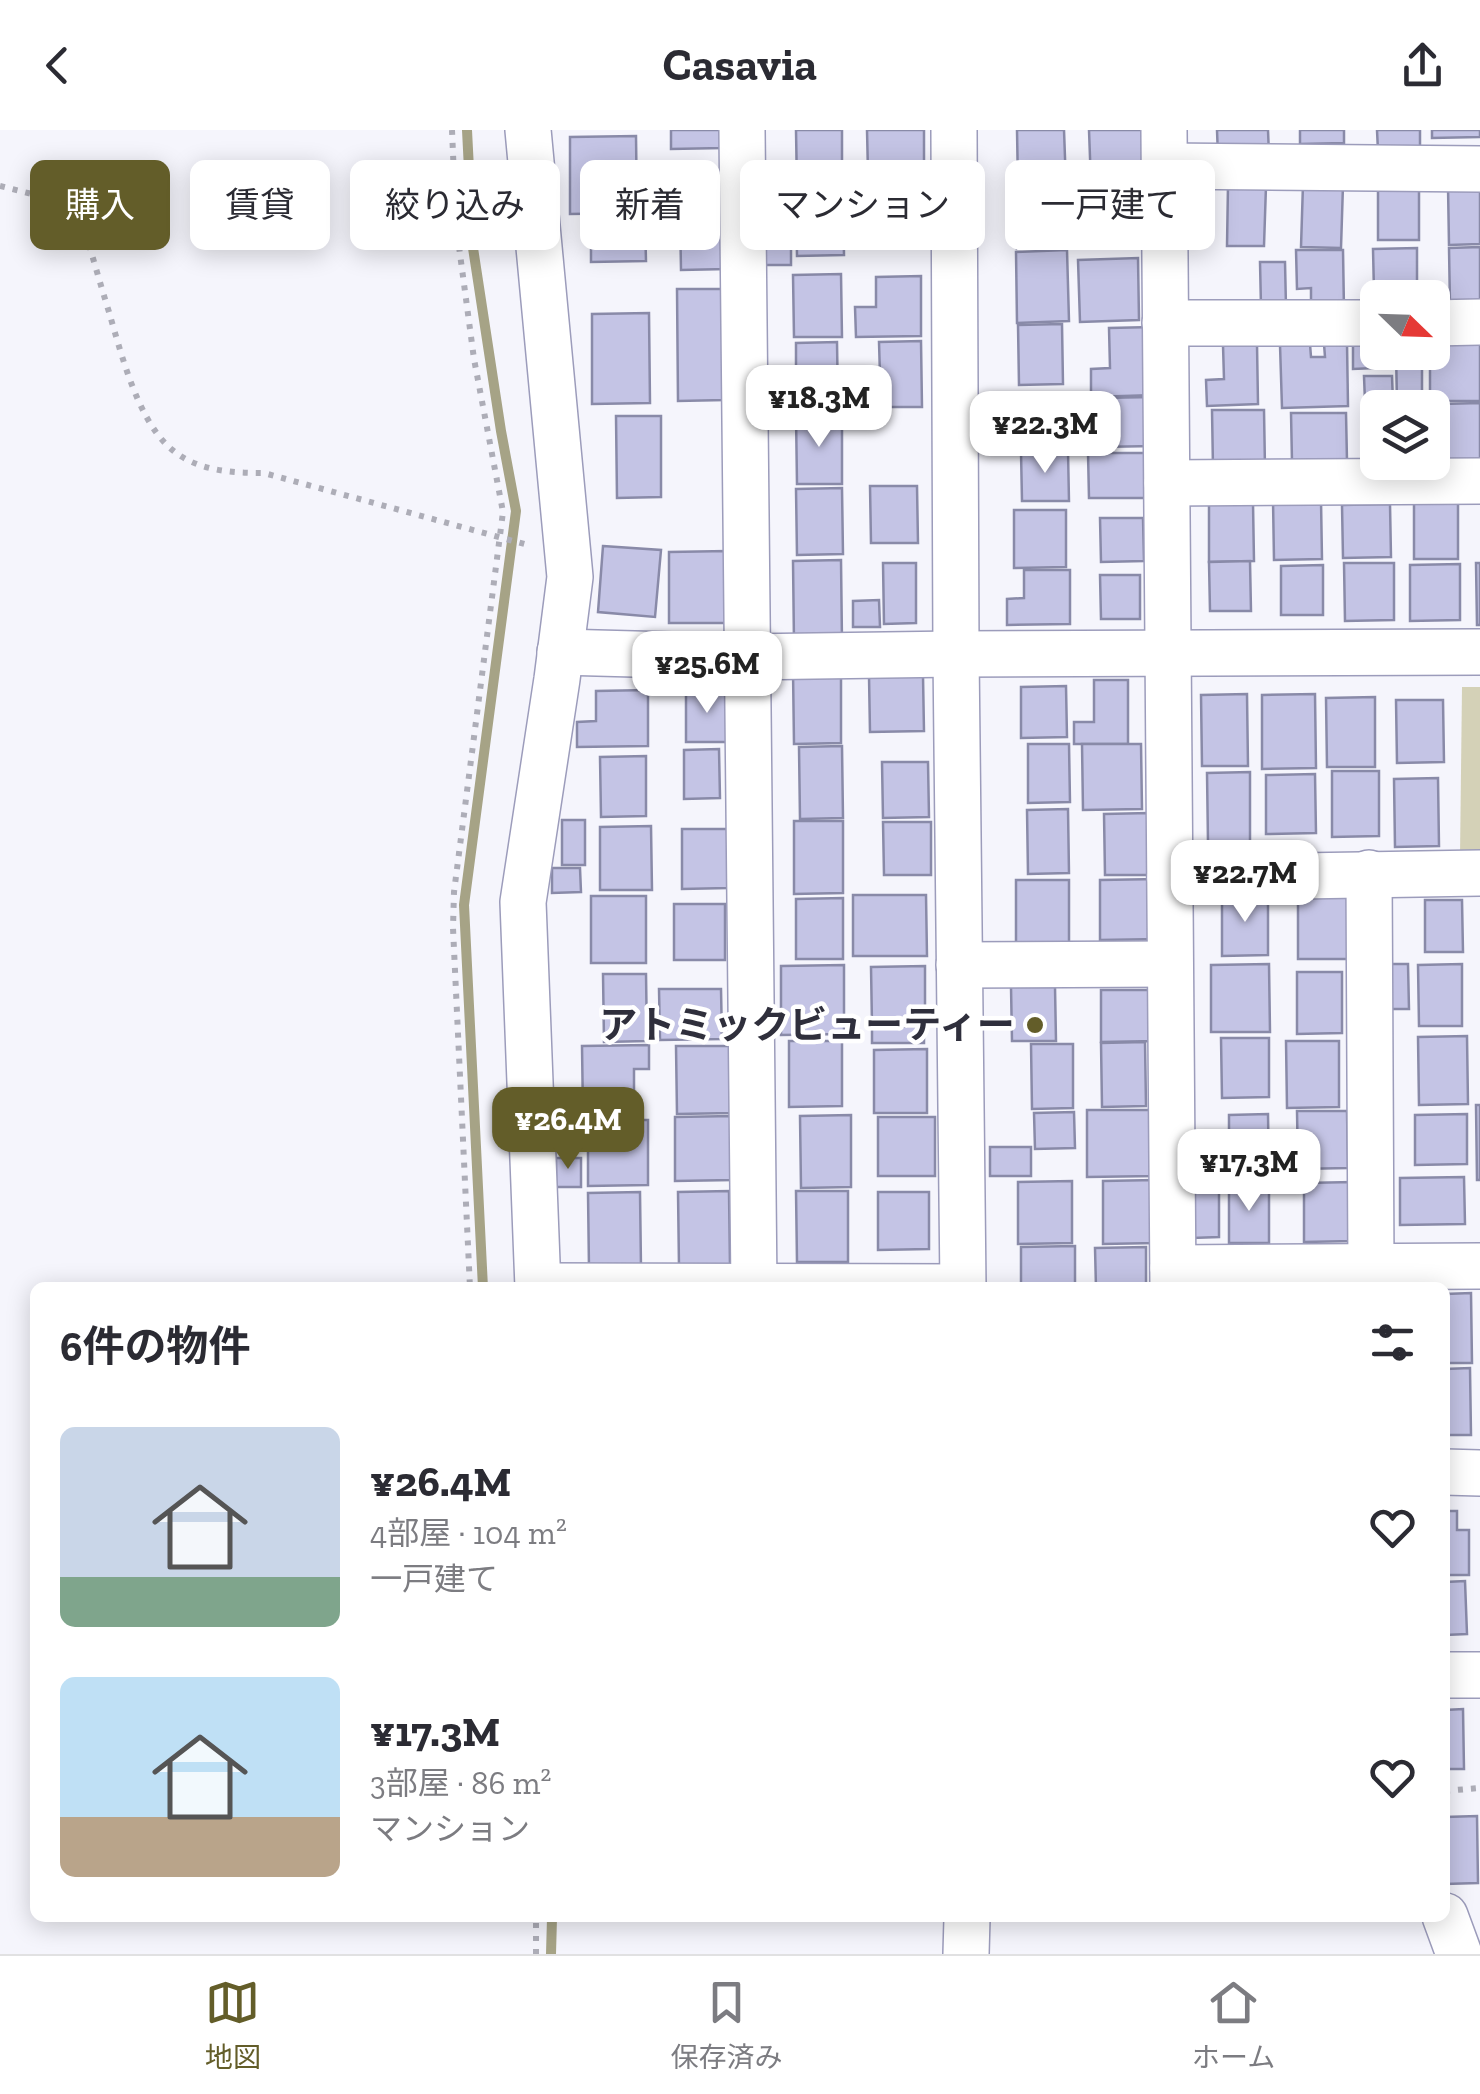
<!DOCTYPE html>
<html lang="ja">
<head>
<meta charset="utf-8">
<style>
	body { margin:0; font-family:"Zilla Slab","Noto Sans JP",serif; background:#f7f7f7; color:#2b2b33; height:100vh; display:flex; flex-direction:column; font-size:38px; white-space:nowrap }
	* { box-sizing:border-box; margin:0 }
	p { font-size:32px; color:#7c7c81 }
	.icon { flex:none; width:55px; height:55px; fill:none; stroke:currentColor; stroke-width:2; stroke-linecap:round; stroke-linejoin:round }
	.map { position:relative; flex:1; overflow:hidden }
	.panel { position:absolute; left:30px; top:1152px; width:1420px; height:640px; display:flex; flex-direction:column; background:#fff; border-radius:15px; box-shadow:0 5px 25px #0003 }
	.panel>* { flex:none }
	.banner { position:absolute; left:30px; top:30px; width:1420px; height:90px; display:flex; gap:20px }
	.needle { width:65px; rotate:113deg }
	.fabs { position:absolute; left:1360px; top:150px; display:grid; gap:20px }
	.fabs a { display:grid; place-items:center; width:90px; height:90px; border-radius:15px; background:#fff; box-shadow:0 5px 25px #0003; font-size:50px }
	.price { position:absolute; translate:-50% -85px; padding:0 22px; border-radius:20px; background:#fff; color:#222; font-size:32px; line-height:65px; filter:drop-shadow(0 2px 5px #0008) }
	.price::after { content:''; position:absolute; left:50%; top:60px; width:30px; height:22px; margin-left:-15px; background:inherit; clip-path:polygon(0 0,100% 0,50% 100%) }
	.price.selected { background:#635d29; color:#fff }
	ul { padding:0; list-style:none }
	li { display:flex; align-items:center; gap:30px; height:250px; padding:0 30px }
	li span { display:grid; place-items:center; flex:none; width:280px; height:200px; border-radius:15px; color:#555 }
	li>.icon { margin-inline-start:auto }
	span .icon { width:120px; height:120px; fill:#fffc; stroke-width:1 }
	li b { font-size:42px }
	h2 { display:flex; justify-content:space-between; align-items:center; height:120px; padding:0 30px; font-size:42px }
	.pill { padding:0 35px; border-radius:15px; background:#fff; box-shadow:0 5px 25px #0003; font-size:35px; line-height:90px }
	.pill.selected { background:#635d29; color:#fff }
	header { display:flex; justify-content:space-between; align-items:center; height:130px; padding:0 30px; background:#fff; font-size:45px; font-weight:700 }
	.tabs { display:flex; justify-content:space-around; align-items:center; height:140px; border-top:2px solid #e1e1e2; background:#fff; font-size:28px; color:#7c7c81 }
	.tabs a { display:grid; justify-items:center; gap:5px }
	.tabs .selected { color:#635d29 }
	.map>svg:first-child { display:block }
</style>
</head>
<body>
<header><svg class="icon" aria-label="back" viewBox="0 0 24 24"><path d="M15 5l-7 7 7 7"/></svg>Casavia<svg class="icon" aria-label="share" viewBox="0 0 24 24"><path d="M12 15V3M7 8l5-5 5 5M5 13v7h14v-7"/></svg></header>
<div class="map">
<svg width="1480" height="1824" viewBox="0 0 1480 1824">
	<rect width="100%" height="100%" fill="#f5f5fc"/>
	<path fill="#d4d1b7" d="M1462 557H1480V727H1460Z"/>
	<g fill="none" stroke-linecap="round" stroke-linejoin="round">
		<g stroke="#a6a386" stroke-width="10">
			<path d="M467 0 473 118 501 301 516 381 464 775 483 1158"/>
			<path d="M551 1824 552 1788"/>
		</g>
	</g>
	<g fill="#c4c4e5" stroke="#898aa8" stroke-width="2.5">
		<path d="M671 0H723V18L671 19Z"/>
		<path d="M796 0H842V57L797 58Z"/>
		<path d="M867 0H924V42L868 43Z"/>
		<path d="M1017 0H1064L1066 55 1018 56Z"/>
		<path d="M1089 0H1147L1149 52 1091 54Z"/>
		<path d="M1217 0H1268L1269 25 1218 27Z"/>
		<path d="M1300 0H1344V13L1300 14Z"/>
		<path d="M1377 0H1420V21H1378Z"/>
		<path d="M1432 0H1480V7L1432 8Z"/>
		<path d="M636 6 637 83 570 84V7Z"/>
		<path d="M728 47 729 72H697V48Z"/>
		<path d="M1303 54 1343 55 1341 118 1301 117Z"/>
		<path d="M1228 55 1266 56 1264 116H1227Z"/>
		<path d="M1480 55V114L1449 115 1448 56Z"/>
		<path d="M1148 56 1150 112 1106 113 1105 57Z"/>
		<path d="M1064 58 1065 117 1017 119 1016 59Z"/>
		<rect x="1378" y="58" width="41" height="52"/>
		<path d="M849 59H922V117H875V86H849Z"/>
		<path d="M843 61 844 125 797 126 796 62Z"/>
		<path d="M680 83H726L727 139 681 140Z"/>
		<path d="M645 91 646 131 591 132V92Z"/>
		<rect x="764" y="113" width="27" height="22"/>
		<path d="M1480 117V174L1450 175 1449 118Z"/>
		<path d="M1417 118V162H1374L1373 119Z"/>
		<path d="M1067 120 1069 191 1017 193 1016 122Z"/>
		<path d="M1296 120H1343L1344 180H1311V158L1297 159Z"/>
		<path d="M1138 128 1139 190 1080 192 1078 130Z"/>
		<path d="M1260 132H1285L1286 177H1261Z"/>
		<path d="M841 144 842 207H794L793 145Z"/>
		<path d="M921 146V206L856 207 855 177H876V147Z"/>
		<path d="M677 159H724L725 270 678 271Z"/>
		<path d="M649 183 650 273 592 274V184Z"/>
		<path d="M1062 194 1063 254 1019 255 1018 195Z"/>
		<path d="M1153 197 1155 265 1091 267V239L1110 238 1109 198Z"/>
		<path d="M921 211 922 277H858V245H880L879 212Z"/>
		<path d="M1353 211H1375V238L1353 239Z"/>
		<path d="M837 212 838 274H796V213Z"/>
		<path d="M1347 213 1348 276 1282 278 1280 215 1310 214 1311 227H1325L1324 214Z"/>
		<path d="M1432 213H1480V271H1430V222H1432Z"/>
		<path d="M1257 214 1258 274 1207 276 1206 250 1224 249 1223 215Z"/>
		<path d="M1396 222H1422V273H1397Z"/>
		<path d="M1364 246H1392L1393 272H1365Z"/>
		<path d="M1154 267V316L1098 317 1097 268Z"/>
		<rect x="1022" y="269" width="45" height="45"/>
		<path d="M1480 273V330L1442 331 1441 274Z"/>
		<path d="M1418 276 1378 278V332H1373L1372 277Z"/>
		<path d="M1212 280H1264L1265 338H1213Z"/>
		<path d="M1291 283H1346L1347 331 1292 332Z"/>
		<path d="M842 285V354H797L796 286Z"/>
		<path d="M616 286H661V367L617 368Z"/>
		<path d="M1068 321 1069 371H1022L1021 322Z"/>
		<path d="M1088 323H1145V368H1089Z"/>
		<path d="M870 356H917L918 413H871Z"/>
		<path d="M842 358 843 424 797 425 796 359Z"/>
		<path d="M1458 368V429H1414V369Z"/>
		<path d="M1273 370H1321L1322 429 1274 430Z"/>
		<path d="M1253 373 1254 431 1209 432V374Z"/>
		<path d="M1390 374 1391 427 1343 428 1342 375Z"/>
		<path d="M1014 380H1066V437L1014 438Z"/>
		<path d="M1100 388H1143L1144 431 1101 432Z"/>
		<path d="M603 416 661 420 655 487 598 482Z"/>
		<path d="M727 421 728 493H669V422Z"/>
		<path d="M841 430 842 512 794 513 793 431Z"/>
		<path d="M1250 431 1251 481H1210L1209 432Z"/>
		<path d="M883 433H916V493L884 494Z"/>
		<path d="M1344 433H1394V490L1345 491Z"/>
		<path d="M1476 433H1480V495H1477Z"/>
		<path d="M1460 434V490L1410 491V435Z"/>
		<path d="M1323 435V485H1281V436Z"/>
		<path d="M1024 440H1070V494L1007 495V469L1024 468Z"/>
		<path d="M1100 445H1140V489H1101Z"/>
		<path d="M879 470 880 497H853V471Z"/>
		<path d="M793 541H841V613L794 614Z"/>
		<path d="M869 546H923L924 601 870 602Z"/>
		<path d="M1094 550H1128V614H1074V592H1094Z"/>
		<path d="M1066 556 1067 607 1021 608V557Z"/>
		<path d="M648 560V616L577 617V592L596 591V561Z"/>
		<rect x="686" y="561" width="42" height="51"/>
		<path d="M1247 564 1248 636H1202L1201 565Z"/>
		<path d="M1315 564 1316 638 1262 639V565Z"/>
		<path d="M1375 567V637H1327L1326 568Z"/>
		<path d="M1396 570H1443L1444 632 1397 633Z"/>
		<path d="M1028 614H1069L1070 672 1028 673Z"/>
		<path d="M1082 614H1141L1142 679 1083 680Z"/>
		<path d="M842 616 843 688 800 689 799 617Z"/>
		<path d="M719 619 720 668 684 669V620Z"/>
		<path d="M646 626V686L601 687 600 627Z"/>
		<path d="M882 632H928L929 687 883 688Z"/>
		<path d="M1332 641H1379V706L1332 707Z"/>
		<path d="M1250 642V713H1208L1207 643Z"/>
		<path d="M1315 644 1316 703 1266 704V645Z"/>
		<path d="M1438 648 1439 716 1395 717 1394 649Z"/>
		<path d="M1068 679 1069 743 1028 744 1027 680Z"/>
		<path d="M1149 683 1150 745H1105L1104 684Z"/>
		<rect x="562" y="690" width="23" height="45"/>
		<path d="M794 691H843V763L794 764Z"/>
		<path d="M883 692H931V745H884Z"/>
		<path d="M651 696 652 760H600V697Z"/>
		<path d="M682 699H727L728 758 682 759Z"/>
		<path d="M552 738H580L581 762 552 763Z"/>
		<path d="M1159 749V809L1100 810V750Z"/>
		<rect x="1016" y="750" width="53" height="63"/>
		<path d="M853 765H926L927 826H853Z"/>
		<path d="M1222 765H1268V825L1222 826Z"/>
		<path d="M1358 765V829H1298V766Z"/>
		<rect x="591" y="766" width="55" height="67"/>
		<path d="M843 768V829H796V769Z"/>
		<path d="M1425 770H1462L1463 822H1425Z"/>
		<rect x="674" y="774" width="51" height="56"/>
		<path d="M1269 834 1270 902H1211V835Z"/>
		<path d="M1387 834H1408L1409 879H1387Z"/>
		<path d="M1462 834V896H1419L1418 835Z"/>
		<path d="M844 835V904L781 905V836Z"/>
		<path d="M925 836V894L872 895 871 837Z"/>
		<path d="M1297 842H1342V903L1297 904Z"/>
		<path d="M603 844H646L647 911 604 912Z"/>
		<path d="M1011 857H1055L1056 911H1012Z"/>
		<path d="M659 859H721L722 909 660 910Z"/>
		<path d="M1101 860H1157V911L1101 912Z"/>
		<path d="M924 896V913H872V897Z"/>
		<path d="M1467 906 1468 974 1419 975 1418 907Z"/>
		<path d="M1221 908H1269V967L1222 968Z"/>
		<path d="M789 911H842V976L789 977Z"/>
		<path d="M1286 911H1339V977L1287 978Z"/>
		<path d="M1145 912 1146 976 1102 977 1101 913Z"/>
		<path d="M1031 914H1073V978L1032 979Z"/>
		<path d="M649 915V939H634V983L583 984 582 916Z"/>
		<path d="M676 916H732V983L677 984Z"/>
		<path d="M927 919V983H874V920Z"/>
		<path d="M1476 975H1480V1050H1477Z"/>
		<path d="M1087 980H1154L1155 1046 1087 1047Z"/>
		<path d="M1297 981H1347L1348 1038 1298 1039Z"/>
		<path d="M1074 982 1075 1018 1035 1019 1034 983Z"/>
		<path d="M1268 984 1269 1047H1229V985Z"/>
		<path d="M1467 984V1034L1415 1035V985Z"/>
		<path d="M851 985V1057L801 1058 800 986Z"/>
		<path d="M733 986V1050L675 1051V987Z"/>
		<rect x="878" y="987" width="57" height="59"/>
		<path d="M588 990H648V1055L588 1056Z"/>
		<rect x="990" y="1017" width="41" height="29"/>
		<rect x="556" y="1028" width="25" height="29"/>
		<path d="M1464 1047 1465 1094 1400 1095V1048Z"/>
		<path d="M1155 1050 1156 1113 1103 1114V1051Z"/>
		<path d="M1072 1051V1113L1018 1114V1052Z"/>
		<path d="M1353 1052V1111L1304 1112V1053Z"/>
		<path d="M1192 1053H1219V1107L1192 1108Z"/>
		<path d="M1269 1055V1113H1229V1056Z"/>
		<path d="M729 1061 730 1136 679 1137 678 1062Z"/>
		<path d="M796 1061H848V1132H797Z"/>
		<path d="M640 1062 641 1138 589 1139 588 1063Z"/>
		<path d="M878 1062H929V1119L878 1120Z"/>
		<path d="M1075 1116V1158H1021V1117Z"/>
		<path d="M1146 1117V1158H1096L1095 1118Z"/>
		<path d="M1471 1163 1472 1233H1445V1164Z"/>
		<path d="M1470 1238 1471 1305H1445V1239Z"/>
		<path d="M1445 1381H1457V1400H1469V1445H1445Z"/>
		<path d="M1465 1451 1467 1504 1445 1505V1452Z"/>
		<path d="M1463 1579 1464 1639H1445V1580Z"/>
		<path d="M1477 1686 1478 1753 1445 1754V1687Z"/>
	</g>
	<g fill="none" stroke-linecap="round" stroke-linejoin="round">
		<g stroke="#9c9cbb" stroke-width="48">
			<g id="minor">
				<path d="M528 0 570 447 557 549 523 772 538 1158"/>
				<path d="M742 0 754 1158"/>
				<path d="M954 0 956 524 963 1158"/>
				<path d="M1164 0 1173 1158"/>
				<path d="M1164 36 1480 39"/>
				<path d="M1165 193H1378"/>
				<path d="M1432 193 1480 192"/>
				<path d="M1167 353 1480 351"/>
				<path d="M560 522 746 527 956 524 1480 522"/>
				<path d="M1369 743 1371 1137"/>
				<path d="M1170 748 1480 743"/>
				<path d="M959 835 1170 834"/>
				<path d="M1173 1138 1480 1136"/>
				<path d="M538 1156 963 1157"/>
				<path d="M1445 1342 1480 1343"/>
				<path d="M1445 1545H1480"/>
				<path d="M1445 1786 1459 1824"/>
				<path d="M966 1824 967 1788"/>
			</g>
		</g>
		<g stroke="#adadb7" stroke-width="6" stroke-dasharray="5 8" stroke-linecap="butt">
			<path d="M452 0 456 94 474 229 503 382 454 762 453 798 470 1158"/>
			<path d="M0 56 48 68 80 85C90 117 99 150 109 182 121 223 137 287 168 316 194 341 230 343 264 343L528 415 529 417"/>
			<path d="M1445 1661 1479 1658"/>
			<path d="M536 1824V1788"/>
		</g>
		<use href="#minor" stroke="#fff" stroke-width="45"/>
	</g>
	<circle fill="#635d29" stroke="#fff" stroke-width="4" cx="1035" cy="895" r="10"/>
	<g text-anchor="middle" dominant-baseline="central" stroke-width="9" stroke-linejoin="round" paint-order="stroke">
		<g font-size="38" font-weight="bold" fill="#2f2f3c" stroke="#fff" text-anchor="end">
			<text x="1015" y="895">アトミックビューティー</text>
		</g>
	</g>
</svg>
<div class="fabs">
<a><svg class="needle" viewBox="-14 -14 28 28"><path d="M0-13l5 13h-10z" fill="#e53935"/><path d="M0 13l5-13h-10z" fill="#7c7c81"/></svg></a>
<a><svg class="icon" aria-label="layers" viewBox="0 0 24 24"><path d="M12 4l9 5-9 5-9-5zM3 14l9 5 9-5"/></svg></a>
</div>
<b class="price" style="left:819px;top:320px">¥18.3M</b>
<b class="price" style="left:1045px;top:346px">¥22.3M</b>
<b class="price" style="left:707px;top:586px">¥25.6M</b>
<b class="price" style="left:1245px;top:795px">¥22.7M</b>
<b class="price selected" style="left:568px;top:1042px">¥26.4M</b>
<b class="price" style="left:1249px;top:1084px">¥17.3M</b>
<div class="banner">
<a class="pill selected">購入</a>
<a class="pill">賃貸</a>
<a class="pill">絞り込み</a>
<a class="pill">新着</a>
<a class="pill">マンション</a>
<a class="pill">一戸建て</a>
</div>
<section class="panel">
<h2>6件の物件<svg class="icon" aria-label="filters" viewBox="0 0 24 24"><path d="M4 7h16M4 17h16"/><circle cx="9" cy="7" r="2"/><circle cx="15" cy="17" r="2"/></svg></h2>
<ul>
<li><span style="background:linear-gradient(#c9d6e8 75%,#7fa58c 0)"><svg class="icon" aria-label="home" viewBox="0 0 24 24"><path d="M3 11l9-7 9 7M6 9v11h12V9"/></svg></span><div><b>¥26.4M</b><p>4部屋 · 104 m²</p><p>一戸建て</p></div><svg class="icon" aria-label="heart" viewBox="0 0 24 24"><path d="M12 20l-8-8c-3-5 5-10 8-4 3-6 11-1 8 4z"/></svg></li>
<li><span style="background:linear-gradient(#bfe0f5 70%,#b9a48a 0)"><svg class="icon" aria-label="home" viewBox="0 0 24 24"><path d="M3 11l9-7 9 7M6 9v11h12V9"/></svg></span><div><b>¥17.3M</b><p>3部屋 · 86 m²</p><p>マンション</p></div><svg class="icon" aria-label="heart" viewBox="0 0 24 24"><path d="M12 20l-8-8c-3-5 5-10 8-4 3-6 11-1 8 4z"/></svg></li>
</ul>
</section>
</div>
<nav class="tabs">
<a class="selected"><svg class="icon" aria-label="map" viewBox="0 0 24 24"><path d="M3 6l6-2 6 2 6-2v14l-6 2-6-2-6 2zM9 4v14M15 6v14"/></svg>地図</a>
<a><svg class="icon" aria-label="saved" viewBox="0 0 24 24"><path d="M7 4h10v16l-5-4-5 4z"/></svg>保存済み</a>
<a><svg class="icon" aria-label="home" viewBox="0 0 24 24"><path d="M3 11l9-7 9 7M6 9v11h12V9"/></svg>ホーム</a>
</nav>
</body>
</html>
